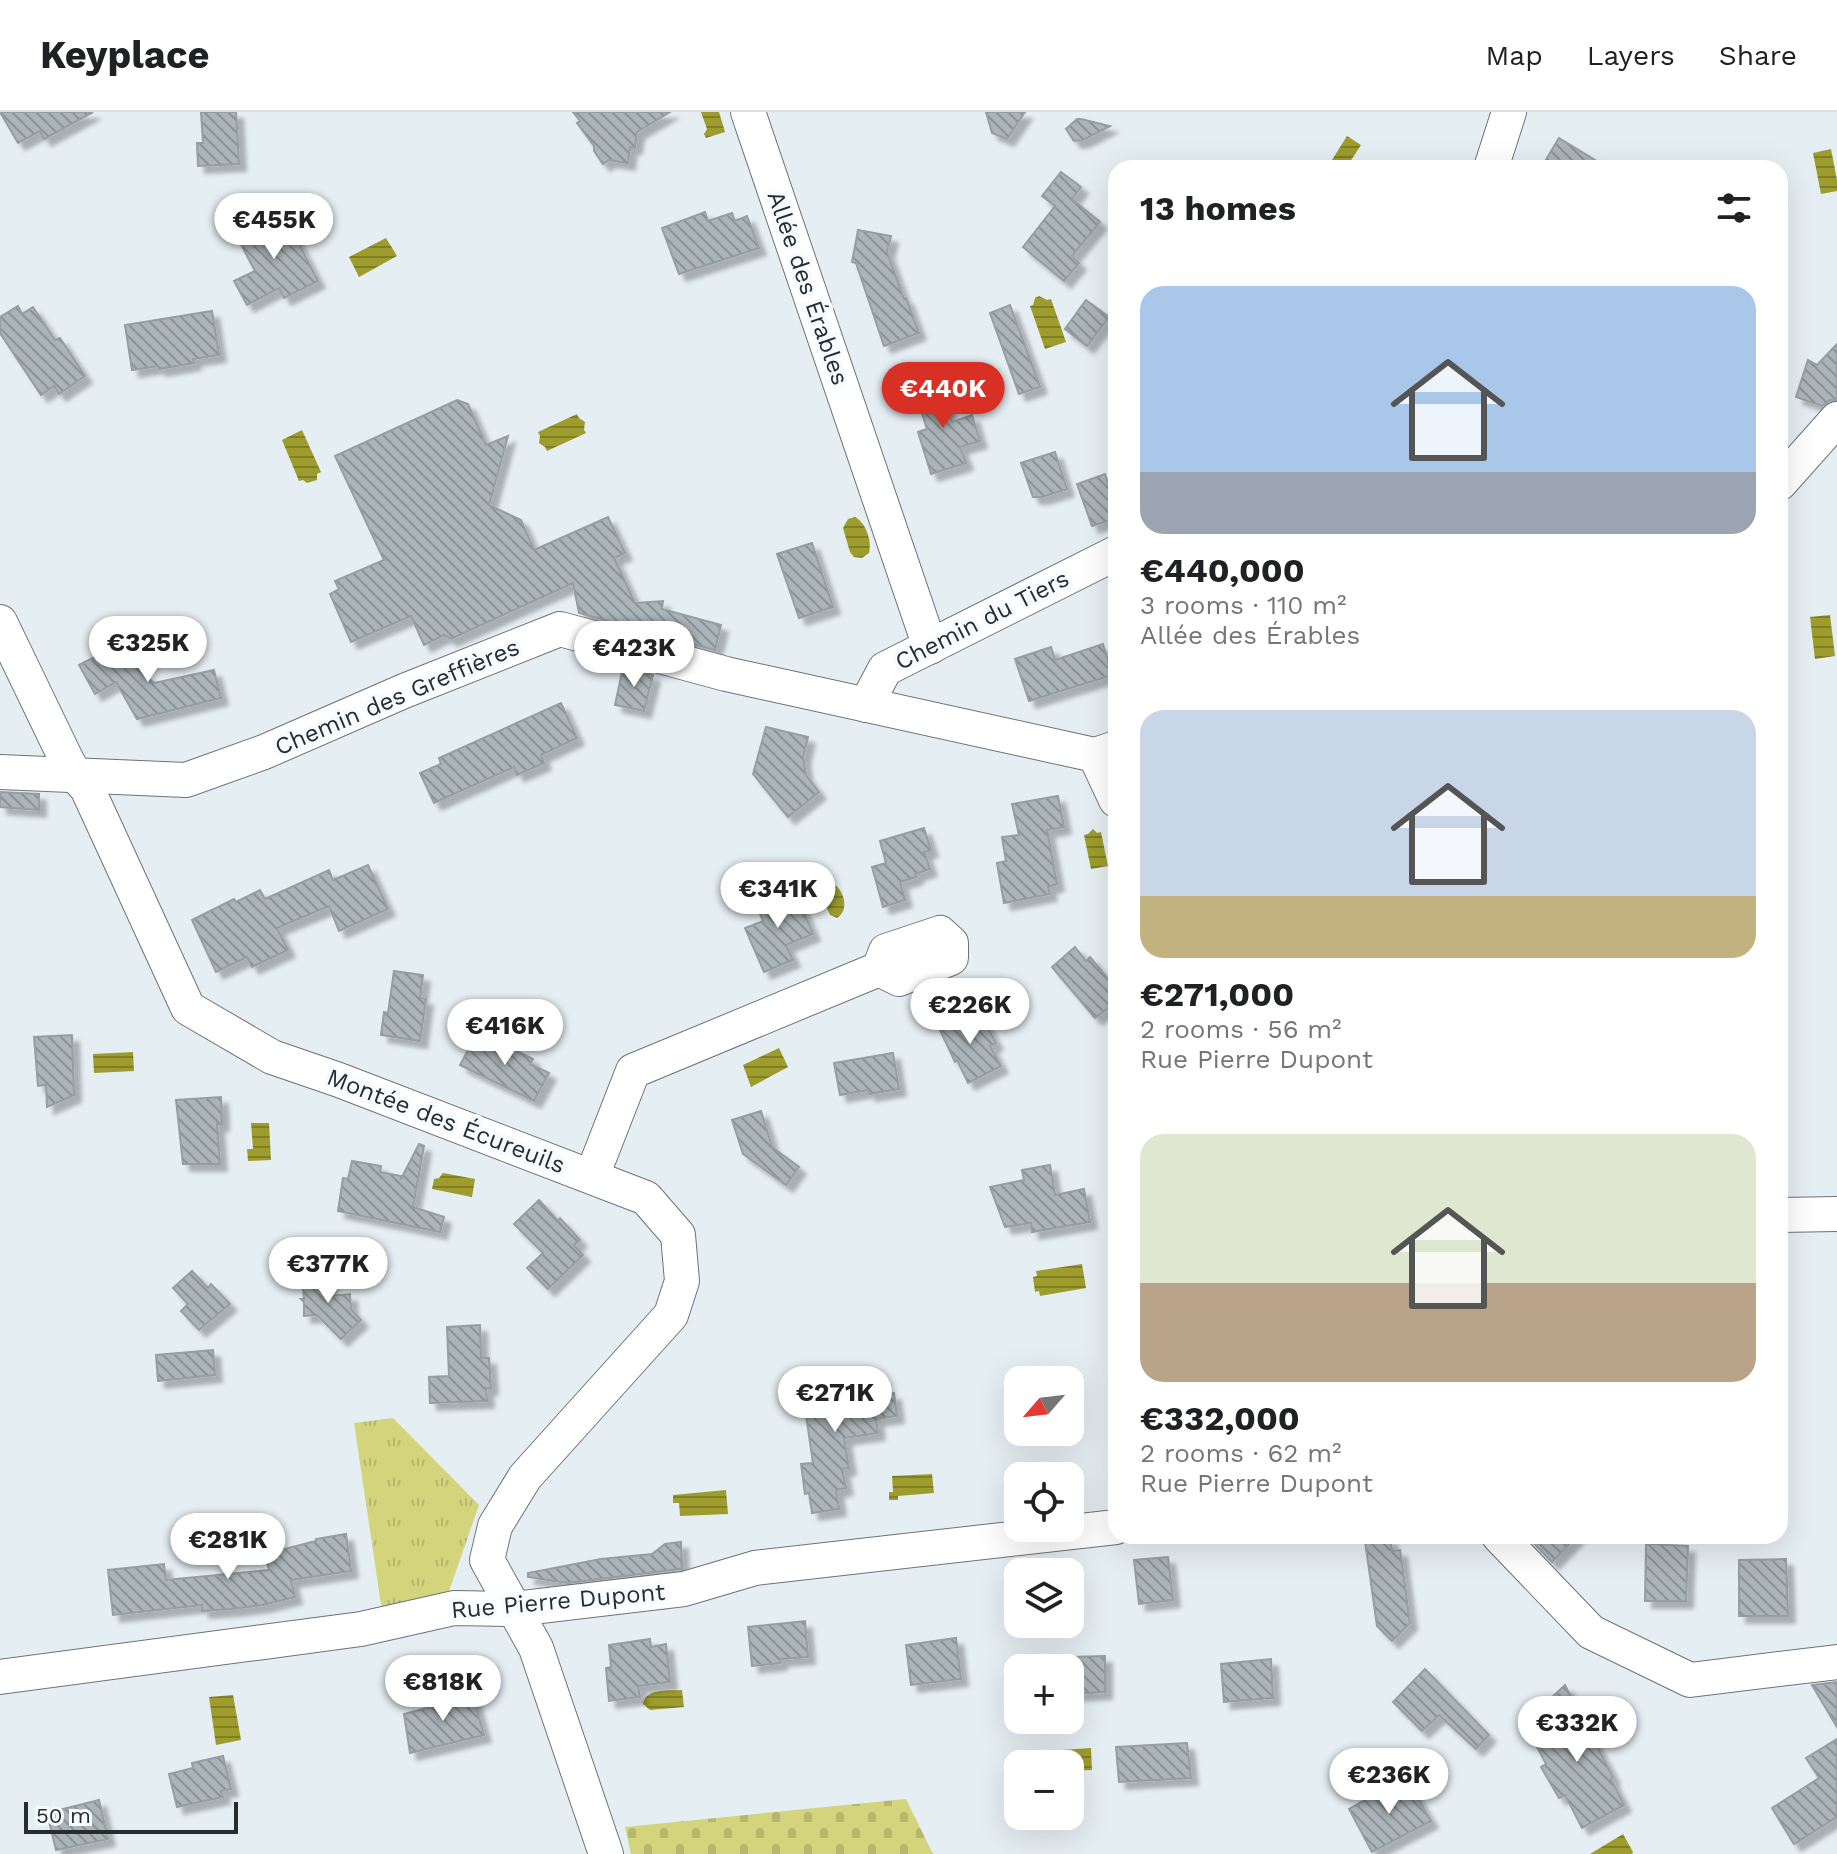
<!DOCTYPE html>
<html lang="en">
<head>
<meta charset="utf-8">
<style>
	body { margin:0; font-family:"Work Sans",sans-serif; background:#f2f2f2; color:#202124; height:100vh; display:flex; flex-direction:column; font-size:30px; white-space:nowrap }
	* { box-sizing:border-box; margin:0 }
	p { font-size:26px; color:#757577 }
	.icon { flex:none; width:44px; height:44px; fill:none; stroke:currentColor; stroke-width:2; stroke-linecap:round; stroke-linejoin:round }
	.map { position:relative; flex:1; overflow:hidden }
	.drawer { position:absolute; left:1108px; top:48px; width:680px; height:1384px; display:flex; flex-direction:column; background:#fff; border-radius:24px; box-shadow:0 8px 32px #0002 }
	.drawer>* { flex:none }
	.needle { width:52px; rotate:242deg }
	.controls { position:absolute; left:1004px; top:1254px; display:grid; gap:16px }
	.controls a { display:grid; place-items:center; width:80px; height:80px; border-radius:16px; background:#fff; box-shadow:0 8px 32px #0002; font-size:40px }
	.scale { position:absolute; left:24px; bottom:20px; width:214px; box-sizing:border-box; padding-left:8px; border:4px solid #282c2d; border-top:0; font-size:22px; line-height:28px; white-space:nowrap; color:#282c2d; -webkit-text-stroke:6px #f5fbfe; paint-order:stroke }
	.price { position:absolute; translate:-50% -68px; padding:0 18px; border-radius:28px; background:#fff; color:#222; font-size:26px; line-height:52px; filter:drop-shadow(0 2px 4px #0008) }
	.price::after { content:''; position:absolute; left:50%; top:48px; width:24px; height:18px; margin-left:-12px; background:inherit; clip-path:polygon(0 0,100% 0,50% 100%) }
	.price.selected { background:#d93025; color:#fff }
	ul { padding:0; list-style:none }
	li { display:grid; align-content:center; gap:16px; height:424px; padding:0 32px }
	li span { display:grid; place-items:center; height:248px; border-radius:24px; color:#555 }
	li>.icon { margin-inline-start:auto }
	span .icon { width:144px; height:144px; fill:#fffc; stroke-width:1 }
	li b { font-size:34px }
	h2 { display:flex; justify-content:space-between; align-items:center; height:96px; padding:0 32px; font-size:34px }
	header { display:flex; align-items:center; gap:48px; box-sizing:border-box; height:112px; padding:0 40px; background:#fff; border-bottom:2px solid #e0e0e0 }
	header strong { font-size:38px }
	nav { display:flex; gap:44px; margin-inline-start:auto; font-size:28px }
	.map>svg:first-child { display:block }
</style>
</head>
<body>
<header>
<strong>Keyplace</strong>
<nav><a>Map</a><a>Layers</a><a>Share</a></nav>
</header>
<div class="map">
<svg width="1837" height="1742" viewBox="0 0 1837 1742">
	<defs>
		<pattern id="grass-tufts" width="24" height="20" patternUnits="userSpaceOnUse" patternTransform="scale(2)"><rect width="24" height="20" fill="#d4d47d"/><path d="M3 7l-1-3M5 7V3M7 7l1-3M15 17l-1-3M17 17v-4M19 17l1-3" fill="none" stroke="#b6b66c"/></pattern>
		<pattern id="cemetery-stones" width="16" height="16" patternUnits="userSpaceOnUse" patternTransform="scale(2)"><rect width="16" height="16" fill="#d4d47d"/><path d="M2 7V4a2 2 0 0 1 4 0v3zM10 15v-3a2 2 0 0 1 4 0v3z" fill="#b6b66c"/></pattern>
		<pattern id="water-rules" width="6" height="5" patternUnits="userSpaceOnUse" patternTransform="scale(2)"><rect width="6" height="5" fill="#9d9c2c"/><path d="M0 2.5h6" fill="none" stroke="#807f26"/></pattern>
		<pattern id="building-back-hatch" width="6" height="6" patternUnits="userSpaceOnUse" patternTransform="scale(2)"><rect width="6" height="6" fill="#abb4b8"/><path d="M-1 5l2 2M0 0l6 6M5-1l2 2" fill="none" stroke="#8b9396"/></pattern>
		<filter id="shadow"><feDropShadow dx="7" dy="7" stdDeviation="2" flood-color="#0004"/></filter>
	</defs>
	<rect width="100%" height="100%" fill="#e5eef3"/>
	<path fill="url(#grass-tufts)" d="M393 1306 479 1393 448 1482 382 1499 354 1311Z"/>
	<path fill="url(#cemetery-stones)" d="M906 1687 933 1742H631L625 1715Z"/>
	<g fill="url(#water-rules)">
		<path d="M701 0H719L725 20 706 26 704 22 707 17Z"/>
		<path d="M1347 24 1361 33 1346 56H1327Z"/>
		<path d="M1831 37 1837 68V79L1821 82 1813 41Z"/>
		<path d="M386 126 397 144 359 165 349 145Z"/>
		<path d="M1039 184 1047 188 1051 187 1066 230 1045 237 1030 194 1033 193 1035 186Z"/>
		<path d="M577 302 579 306 585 310 584 318 586 321 547 339 545 335 539 331 540 324 538 320Z"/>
		<path d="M302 318 321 360 317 362V368L307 371 303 368 299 369 282 328Z"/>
		<path d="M855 405C866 411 872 429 869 441L862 446 854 445 850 440 843 416 848 407Z"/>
		<path d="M1830 503 1835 544 1815 547 1810 505Z"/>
		<path d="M1093 717 1097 721 1101 720 1108 754 1091 757 1084 723 1088 722Z"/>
		<path d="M829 769C833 772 837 774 839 777 846 786 847 800 837 806L830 803 822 785 810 778V773H819Z"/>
		<path d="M779 936 788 955 751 975 743 953Z"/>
		<path d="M133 940 134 959 94 961 93 942Z"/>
		<path d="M251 1011H269L271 1048 248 1049 247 1037H253Z"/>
		<path d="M443 1061 475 1067 472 1085 432 1077 434 1067 439 1066Z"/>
		<path d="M1082 1152 1086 1176 1040 1184 1039 1179 1035 1180 1033 1165 1037 1164 1036 1159Z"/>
		<path d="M932 1362 934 1381 898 1384V1388H889V1380H893L892 1364Z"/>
		<path d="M726 1378 728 1402 680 1404 679 1391H673V1383Z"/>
		<path d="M682 1578 684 1595 650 1598 643 1592C646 1576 667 1579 682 1578Z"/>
		<path d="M233 1583 241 1628 216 1633 209 1585Z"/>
		<path d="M1091 1636 1092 1658 1070 1659V1652H1055L1054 1645 1061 1638Z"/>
		<path d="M1623 1722 1633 1740 1632 1742H1590Z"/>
	</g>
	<g fill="url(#building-back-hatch)" stroke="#959ea2" stroke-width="2" filter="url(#shadow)">
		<path d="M0 0H93L44 27 40 19 18 31Z"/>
		<path d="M201 0H236L239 52 198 54 197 31H203Z"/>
		<path d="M573 0H670L637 20 635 35H630L628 51 609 48 603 52 594 39V34L577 11 580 9Z"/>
		<path d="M986 0H1025L1007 27 992 21Z"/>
		<path d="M1077 7H1081L1110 14 1083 28 1074 29 1066 17Z"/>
		<path d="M1559 26 1608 56H1541Z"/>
		<path d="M1061 60 1081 75 1072 87 1100 110 1072 144 1079 151 1064 169 1023 135 1055 94 1042 84Z"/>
		<path d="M705 100 708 109 732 101 735 109 747 104 759 136 679 162 662 116Z"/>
		<path d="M283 101 318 169 284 186 279 176 247 193 234 169 255 159 237 125Z"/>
		<path d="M858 118 891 124 887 140 904 187 906 186 919 221 884 234 856 151 852 150Z"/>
		<path d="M1086 188 1109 205 1087 234 1065 217Z"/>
		<path d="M1010 193 1040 275 1019 282 990 201Z"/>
		<path d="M18 194 22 202 33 195 55 228 60 226 85 264 59 282 54 274 41 283 0 221V205Z"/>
		<path d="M212 199 219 243 193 247 194 251 159 257 158 254 132 258 125 213Z"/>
		<path d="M1837 232V288H1830L1822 294 1796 285 1808 248 1817 253Z"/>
		<path d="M939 269 952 310 972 303 980 329 960 335 966 351 931 362 918 320 927 317 914 277Z"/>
		<path d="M457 288 468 292 486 333 508 324 489 393 521 408 534 438 608 405 625 441 614 446 635 491 663 489 662 497 721 513 715 538 579 501 573 471 451 527 444 523 424 533 411 504 351 530 330 482 339 477 335 469 384 448 335 344Z"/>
		<path d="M1055 340 1067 377 1042 385H1033L1021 351Z"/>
		<path d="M1105 362 1116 394V406L1092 414 1077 372Z"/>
		<path d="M812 431 833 495 799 506 777 442Z"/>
		<path d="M125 529 138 557 154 571 214 558 221 586 137 607 116 570 95 582 79 553Z"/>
		<path d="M1103 532 1112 563 1029 589 1015 547 1051 535 1055 548Z"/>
		<path d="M623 555 653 563 644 599 615 593Z"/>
		<path d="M561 591 577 626 541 643 544 651 517 663 514 655 434 691 420 661 441 652 439 646Z"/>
		<path d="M766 615 808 625 803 646 806 663 819 680 788 705 753 662Z"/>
		<path d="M0 680 39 682V698L0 695Z"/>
		<path d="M1058 684 1064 715 1047 718 1057 772 1048 775 1050 782 1004 791 997 751 1006 749 1002 725 1019 723 1012 692Z"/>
		<path d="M924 716 931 738 924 740 930 757 915 762 916 765 900 770 905 788 883 795 872 755 886 751 880 729Z"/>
		<path d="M368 753 388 797 339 819 329 794 277 816 288 838 252 855 247 845 216 860 192 808 234 787 236 790 260 778 265 787 329 758 333 768Z"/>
		<path d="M794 777 813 822 786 833 793 848 764 860 745 816 763 809 756 793Z"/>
		<path d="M1075 835 1086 849 1090 845 1116 876V890L1095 906 1052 855Z"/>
		<path d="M394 859 423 863 420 886 426 887 420 929 381 923 384 900 388 901Z"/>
		<path d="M970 899 977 914 985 910 996 931 990 934 1001 954 968 971 957 948 955 950 938 914Z"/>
		<path d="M72 923 74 983 47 995 46 973 38 974 34 925Z"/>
		<path d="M476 923 501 935 502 932 533 947 530 952 549 961 534 989 460 953Z"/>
		<path d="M893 941 899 977 869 982 868 978 840 983 834 951Z"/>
		<path d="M221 985 222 1012H217L220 1052H183L176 988Z"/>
		<path d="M761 999 772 1035 799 1055 786 1073 743 1042 732 1008Z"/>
		<path d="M419 1032 424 1034 413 1095 444 1105 440 1120 338 1099 343 1066 348 1067 352 1049 381 1054 380 1060 401 1064V1067Z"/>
		<path d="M1050 1053 1055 1083 1084 1077 1090 1110 1032 1120 1031 1111 1005 1115 990 1075 1024 1068 1022 1058Z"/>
		<path d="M539 1088 558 1109 560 1106 580 1128 574 1133 583 1143 548 1177 527 1156 543 1141 514 1112Z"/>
		<path d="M192 1159 208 1176 211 1172 230 1192 199 1218 181 1199 188 1192 173 1176Z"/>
		<path d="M328 1163 330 1184 350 1182 351 1197 361 1208 341 1227 317 1203 304 1204V1190L301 1187H304L302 1164Z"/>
		<path d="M480 1213 481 1246H489L491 1276H486L487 1289 430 1291 429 1265 449 1264 447 1215Z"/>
		<path d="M213 1238 215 1263 158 1269 156 1243Z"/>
		<path d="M829 1262 831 1273 838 1272 841 1288 894 1281 897 1304 876 1307 878 1321 844 1326 849 1356 842 1357 846 1376 836 1378 839 1397 812 1401 809 1381 805 1382 801 1352 813 1351 806 1303H802L796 1267Z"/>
		<path d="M346 1422 351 1459 291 1468 295 1485 263 1493 231 1497 202 1499V1493L113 1503 108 1458 164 1452 166 1468 269 1458 265 1442 316 1429V1427Z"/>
		<path d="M1527 1424H1577L1552 1450Z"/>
		<path d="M1390 1426 1392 1439 1400 1438 1410 1511 1392 1529 1377 1514 1365 1429Z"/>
		<path d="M681 1430 682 1457H680L568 1471 528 1465V1461L601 1447 652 1442 665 1432Z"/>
		<path d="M1646 1432 1688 1434 1686 1489H1645Z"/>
		<path d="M1168 1445 1173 1488 1139 1492 1134 1448Z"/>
		<path d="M1786 1447 1788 1504H1739V1448Z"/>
		<path d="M805 1509 808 1545 780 1547V1551L752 1554 748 1515Z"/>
		<path d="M956 1526 961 1567 911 1573 906 1533Z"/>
		<path d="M650 1527 651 1535 666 1532 670 1570 638 1574 640 1585 609 1589 606 1556 611 1555 609 1533Z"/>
		<path d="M1105 1544V1580L1070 1582V1545Z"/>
		<path d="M1271 1547 1273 1586 1224 1590 1221 1552Z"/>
		<path d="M1425 1557 1489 1623 1476 1637 1439 1603 1422 1619 1393 1590Z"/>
		<path d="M1837 1570V1615L1812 1573Z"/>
		<path d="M1565 1573 1613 1665 1611 1667 1624 1693 1582 1716 1565 1683 1559 1686 1541 1655 1546 1652 1536 1633 1560 1620 1545 1592Z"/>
		<path d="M472 1581 484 1623 410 1641 404 1602 435 1594 433 1590Z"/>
		<path d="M1837 1627V1705L1794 1732 1772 1696 1819 1666 1806 1646Z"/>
		<path d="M1187 1631 1191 1666 1119 1670 1116 1635Z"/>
		<path d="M223 1644 231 1677 221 1679 223 1685 177 1695 169 1662 193 1656 192 1651Z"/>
		<path d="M1408 1669 1431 1709 1372 1740 1349 1697 1392 1673 1394 1677Z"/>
		<path d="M99 1688 108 1727 56 1738 47 1701Z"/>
	</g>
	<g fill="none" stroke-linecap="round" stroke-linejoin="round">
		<g stroke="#6b7378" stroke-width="36">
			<g id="minor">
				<path d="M748 0 930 535"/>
				<path d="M1491 56 1509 0"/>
				<path d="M1780 371 1837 307"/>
				<path d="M0 510 67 649 75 663 87 676 188 896 272 945 339 968 646 1086 678 1123 682 1169 671 1203 525 1365 495 1414 487 1448 536 1536 606 1742"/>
				<path d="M866 593 885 557 1116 441"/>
				<path d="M1095 643 1116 688"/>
				<path d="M0 660 186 668 264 640 404 579 560 517 726 562 1095 643 1116 636"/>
				<path d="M592 1064 633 959 879 857 886 839 940 821 951 831V846L899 867 879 857"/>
				<path d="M1780 1103 1837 1102"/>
				<path d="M1499 1424 1591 1520 1690 1568 1837 1550"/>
				<path d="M0 1565 361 1517 454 1496 515 1497 684 1477 755 1456 1116 1415"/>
			</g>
		</g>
		<use href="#minor" stroke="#fff" stroke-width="34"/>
	</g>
	<g text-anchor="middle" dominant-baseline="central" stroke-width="8" stroke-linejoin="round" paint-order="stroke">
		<g font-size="24" fill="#282c2d" stroke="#f5fbfe">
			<text transform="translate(808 176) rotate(71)">Allée des Érables</text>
			<text transform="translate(982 508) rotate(-27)">Chemin du Tiers</text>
			<text transform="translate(397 585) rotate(-23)">Chemin des Greffières</text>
			<text transform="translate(446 1009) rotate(21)">Montée des Écureuils</text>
			<text transform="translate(558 1489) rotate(-5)">Rue Pierre Dupont</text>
		</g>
	</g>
</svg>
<div class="controls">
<a><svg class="needle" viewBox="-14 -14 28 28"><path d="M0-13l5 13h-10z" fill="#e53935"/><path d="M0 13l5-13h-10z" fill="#757577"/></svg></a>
<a><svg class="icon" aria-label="locate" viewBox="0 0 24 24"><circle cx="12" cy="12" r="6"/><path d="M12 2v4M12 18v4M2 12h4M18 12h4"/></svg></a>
<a><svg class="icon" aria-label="layers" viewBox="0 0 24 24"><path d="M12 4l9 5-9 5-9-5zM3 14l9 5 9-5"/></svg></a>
<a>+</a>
<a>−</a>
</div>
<div class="scale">50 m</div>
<b class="price" style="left:274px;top:149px">€455K</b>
<b class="price selected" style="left:943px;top:318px">€440K</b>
<b class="price" style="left:148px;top:572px">€325K</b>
<b class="price" style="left:634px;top:577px">€423K</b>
<b class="price" style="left:778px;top:818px">€341K</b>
<b class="price" style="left:970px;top:934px">€226K</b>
<b class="price" style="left:505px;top:955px">€416K</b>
<b class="price" style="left:328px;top:1193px">€377K</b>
<b class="price" style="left:835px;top:1322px">€271K</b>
<b class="price" style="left:228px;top:1469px">€281K</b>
<b class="price" style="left:443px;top:1611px">€818K</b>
<b class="price" style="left:1577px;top:1652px">€332K</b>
<b class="price" style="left:1389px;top:1704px">€236K</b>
<section class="drawer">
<h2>13 homes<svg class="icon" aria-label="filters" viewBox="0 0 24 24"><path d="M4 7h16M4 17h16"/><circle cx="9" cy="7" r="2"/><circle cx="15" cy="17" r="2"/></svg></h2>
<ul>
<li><span style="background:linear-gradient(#a9c7e8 75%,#9aa5b1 0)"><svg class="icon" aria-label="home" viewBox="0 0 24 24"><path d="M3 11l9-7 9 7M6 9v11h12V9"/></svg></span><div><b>€440,000</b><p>3 rooms · 110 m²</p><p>Allée des Érables</p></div></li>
<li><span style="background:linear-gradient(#c9d6e8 75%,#c2b280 0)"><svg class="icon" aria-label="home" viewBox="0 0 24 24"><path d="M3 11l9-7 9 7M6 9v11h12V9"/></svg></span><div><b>€271,000</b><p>2 rooms · 56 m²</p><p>Rue Pierre Dupont</p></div></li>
<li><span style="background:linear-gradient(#dfe7d0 60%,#b9a48a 0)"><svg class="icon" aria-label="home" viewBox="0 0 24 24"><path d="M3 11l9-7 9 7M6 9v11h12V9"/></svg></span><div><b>€332,000</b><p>2 rooms · 62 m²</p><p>Rue Pierre Dupont</p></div></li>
</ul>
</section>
</div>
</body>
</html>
